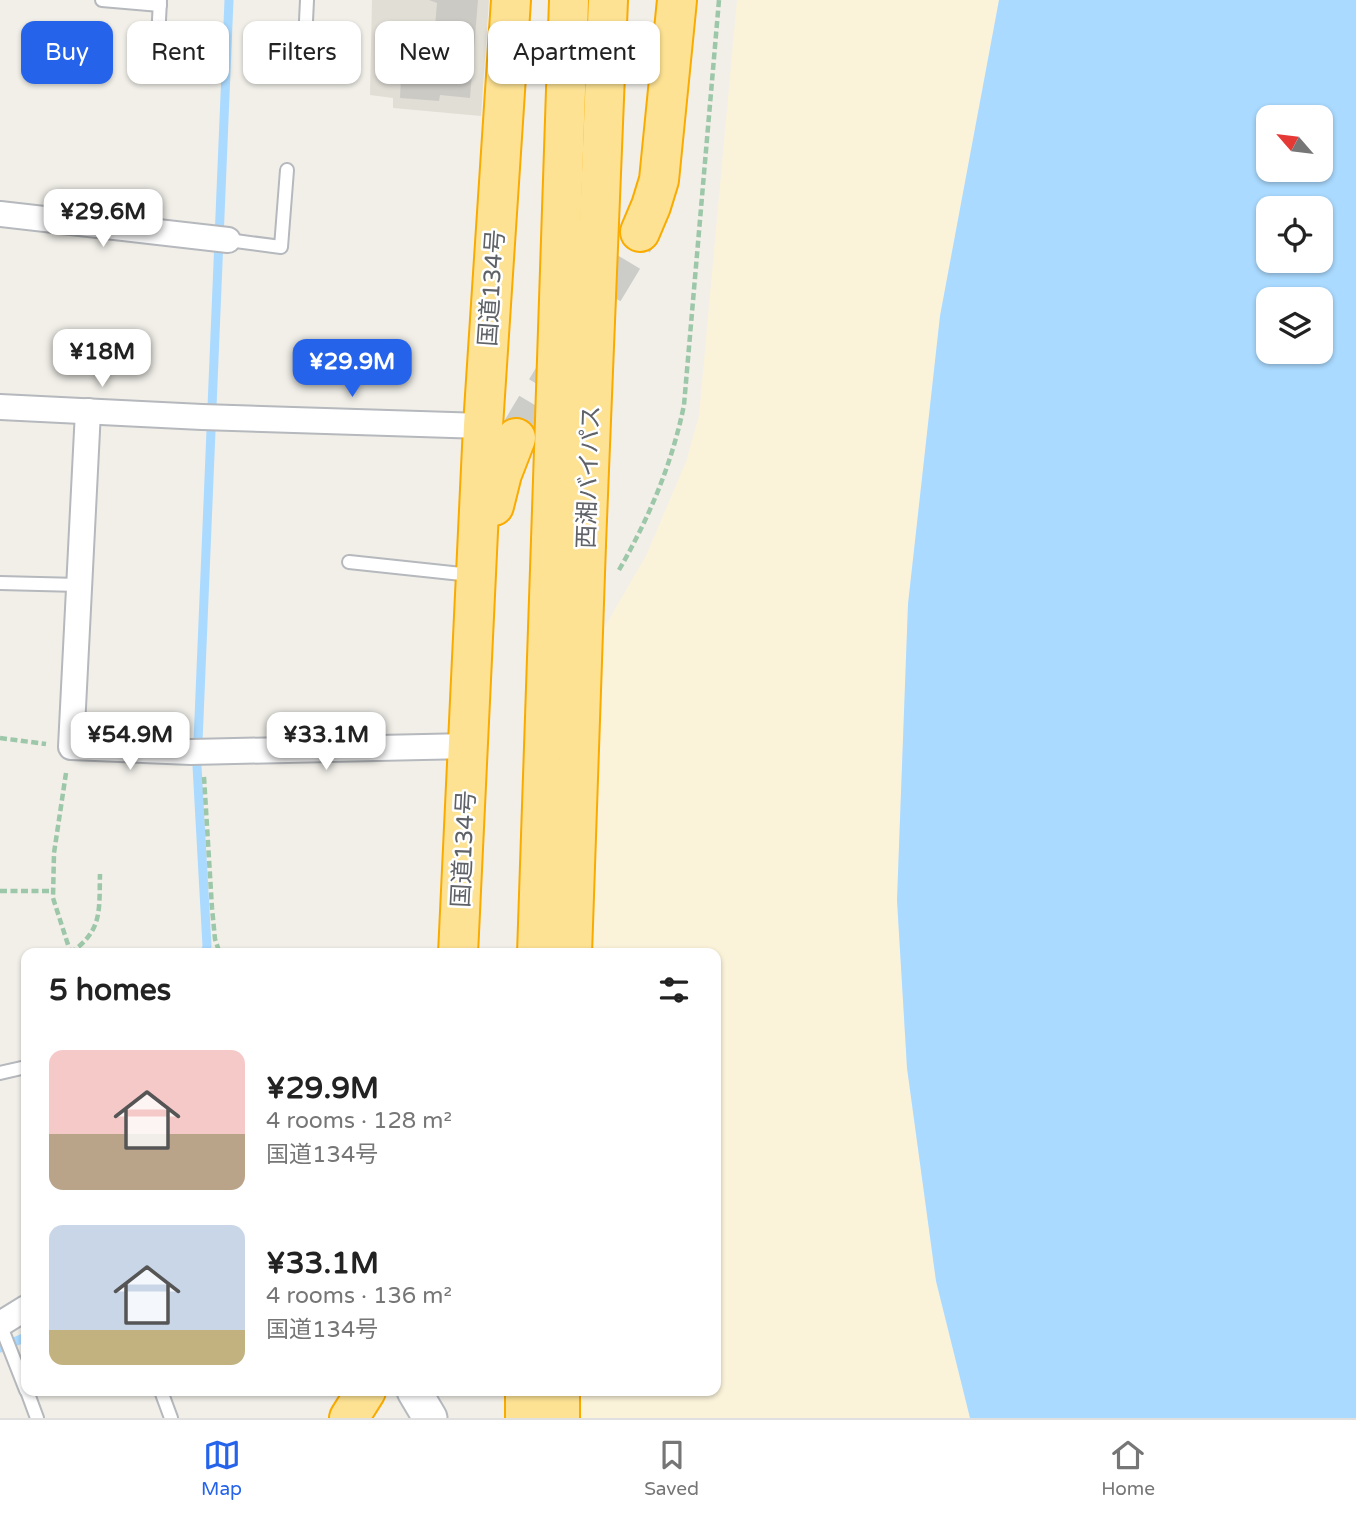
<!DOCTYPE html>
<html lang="en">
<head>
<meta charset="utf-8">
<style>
	body { margin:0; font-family:"Varela Round","Noto Sans JP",sans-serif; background:#f6f6f6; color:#222; height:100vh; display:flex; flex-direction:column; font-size:26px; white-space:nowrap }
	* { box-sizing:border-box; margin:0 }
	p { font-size:23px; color:#767676 }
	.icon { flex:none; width:38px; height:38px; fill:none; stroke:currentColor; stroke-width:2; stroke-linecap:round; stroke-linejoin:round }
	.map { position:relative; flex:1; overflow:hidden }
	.panel { position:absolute; left:21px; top:948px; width:700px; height:448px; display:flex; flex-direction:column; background:#fff; border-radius:14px; box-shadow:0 2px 5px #0004 }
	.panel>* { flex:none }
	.hud { position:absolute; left:21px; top:21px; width:700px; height:63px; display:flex; gap:14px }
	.needle { width:46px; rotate:298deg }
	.fabs { position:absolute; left:1256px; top:105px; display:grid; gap:14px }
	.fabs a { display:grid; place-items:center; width:77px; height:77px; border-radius:14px; background:#fff; box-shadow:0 2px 5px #0004; font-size:35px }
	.price { position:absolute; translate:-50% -60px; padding:0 16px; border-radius:14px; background:#fff; color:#222; font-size:23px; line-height:46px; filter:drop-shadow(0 2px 4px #0008) }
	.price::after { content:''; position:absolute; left:50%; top:42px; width:21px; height:16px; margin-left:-10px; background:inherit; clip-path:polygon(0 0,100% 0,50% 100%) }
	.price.active { background:#2563eb; color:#fff }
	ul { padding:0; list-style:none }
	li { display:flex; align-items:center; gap:21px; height:175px; padding:0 28px }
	li span { display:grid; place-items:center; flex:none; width:196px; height:140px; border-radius:14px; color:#555 }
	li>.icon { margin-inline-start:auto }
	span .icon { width:84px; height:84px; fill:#fffc; stroke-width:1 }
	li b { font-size:30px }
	h2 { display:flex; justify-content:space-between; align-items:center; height:84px; padding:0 28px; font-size:30px }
	.pill { padding:0 24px; border-radius:14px; background:#fff; box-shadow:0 2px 5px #0004; font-size:24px; line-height:63px }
	.pill.active { background:#2563eb; color:#fff }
	.menu { display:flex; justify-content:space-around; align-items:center; height:98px; border-top:2px solid #e0e0e0; background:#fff; font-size:19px; color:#767676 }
	.menu a { display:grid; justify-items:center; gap:4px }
	.menu .active { color:#2563eb }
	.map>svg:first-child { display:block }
</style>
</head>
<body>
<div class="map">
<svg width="1356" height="1418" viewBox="0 0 1356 1418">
	<rect width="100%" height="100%" fill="#f1efe8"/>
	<path fill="#e1ded6" d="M372 0H489L481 116 393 108V98L370 95Z"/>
	<path fill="#fbf3d9" d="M737 0H999L940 316 908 604 897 900 907 1068 936 1281 970 1418H507V1391H716V954H518L529 708 593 647 646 556 686 462 699 416Z"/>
	<path fill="#aadaff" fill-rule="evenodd" d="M999 0H1356V1418H970L936 1281 907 1068 897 900 908 604 940 316ZM1269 117H1321V170H1269ZM1269 208H1321V261H1269ZM1269 299H1321V352H1269Z"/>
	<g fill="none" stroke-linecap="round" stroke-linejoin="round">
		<g stroke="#aadaff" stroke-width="9">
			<path d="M205 954 207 946 197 766 229 0"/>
			<path d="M0 1348 26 1337"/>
		</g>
	</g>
	<path fill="#cccac5" d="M429 0H478L470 98 440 95 439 101 400 98 402 58 432 60 437 3Z"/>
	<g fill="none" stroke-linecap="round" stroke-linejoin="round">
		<path stroke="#ccccc8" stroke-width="38" stroke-dasharray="38 19" stroke-linecap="butt" d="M516 438 640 232"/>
		<g stroke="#b5b8bc" stroke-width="16">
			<g id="lane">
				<path d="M102 0 160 5"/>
				<path d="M306 21 307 0"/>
				<path d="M158 40 160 0"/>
				<path d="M228 240 281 247 287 170"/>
				<path d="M349 562 471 575"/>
				<path d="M0 583 79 585"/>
				<path d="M0 1073 26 1067"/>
				<path d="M0 1324 26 1390"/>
				<path d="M27 1391 37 1418"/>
				<path d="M161 1391 171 1418"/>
			</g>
		</g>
		<g stroke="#b5b8bc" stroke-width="28">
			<g id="street">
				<path d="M0 214 228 240"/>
				<path d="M0 407 202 417 483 426"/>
				<path d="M88 411 71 747 191 752 469 746"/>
				<path d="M0 1324 26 1308"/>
			</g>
		</g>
		<g stroke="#b6babf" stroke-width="37">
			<path id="secondary" d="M414 1391 430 1418"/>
		</g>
		<g stroke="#f9ab00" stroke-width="42">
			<g id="highway">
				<path d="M640 232 651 206 659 180 677 0"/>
				<path d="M494 506 502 474 516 438"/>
				<path d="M551 540 569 0"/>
				<path d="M586 544 608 0"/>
				<path d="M458 954 483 426 511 0"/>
				<path d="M560 1391V1418"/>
				<path d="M349 1418 366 1391"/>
				<path d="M525 1418V1391"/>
			</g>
		</g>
		<g stroke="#9cc7a9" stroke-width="4.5" stroke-dasharray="7 3.5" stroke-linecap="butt">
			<path d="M619 570C649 518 672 464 684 405L719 0"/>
			<path d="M0 738 46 744"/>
			<path d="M66 773 54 853 53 898 71 954"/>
			<path d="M204 777 212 908 215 939 220 954"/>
			<path d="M0 891H53"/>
			<path d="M70 953C103 931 99 910 100 874"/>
		</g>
		<use href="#lane" stroke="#fff" stroke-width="12"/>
		<use href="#street" stroke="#fff" stroke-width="24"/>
		<use href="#secondary" stroke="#fff" stroke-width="33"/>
		<use href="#highway" stroke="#fde293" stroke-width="38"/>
		<g stroke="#f9ab00" stroke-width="42" stroke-linecap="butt">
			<g id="highway-bridge">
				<path d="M537 954 551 540"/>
				<path d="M572 954 586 544"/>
			</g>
		</g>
		<use href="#highway-bridge" stroke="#fde293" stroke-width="38"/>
	</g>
	<g text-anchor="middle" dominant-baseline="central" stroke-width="5" stroke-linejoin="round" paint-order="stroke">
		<g font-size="24" fill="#5f6368" stroke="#fff">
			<text transform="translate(492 288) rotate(-86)">国道134号</text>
			<text transform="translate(589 477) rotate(-88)">西湘バイパス</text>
			<text transform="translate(464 849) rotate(-87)">国道134号</text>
		</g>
	</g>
</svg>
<div class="fabs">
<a><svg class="needle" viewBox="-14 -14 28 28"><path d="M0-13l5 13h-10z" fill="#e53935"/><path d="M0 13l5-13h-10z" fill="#767676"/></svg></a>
<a><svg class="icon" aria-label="locate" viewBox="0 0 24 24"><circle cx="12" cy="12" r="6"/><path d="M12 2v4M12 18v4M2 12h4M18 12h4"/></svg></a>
<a><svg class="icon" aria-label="layers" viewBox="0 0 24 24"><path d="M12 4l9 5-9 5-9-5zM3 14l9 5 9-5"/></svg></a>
</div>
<b class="price" style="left:103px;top:249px">¥29.6M</b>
<b class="price" style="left:102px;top:389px">¥18M</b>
<b class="price active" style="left:352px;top:399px">¥29.9M</b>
<b class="price" style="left:130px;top:772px">¥54.9M</b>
<b class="price" style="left:326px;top:772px">¥33.1M</b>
<div class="hud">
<a class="pill active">Buy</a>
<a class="pill">Rent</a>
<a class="pill">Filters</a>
<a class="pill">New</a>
<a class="pill">Apartment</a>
</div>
<section class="panel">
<h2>5 homes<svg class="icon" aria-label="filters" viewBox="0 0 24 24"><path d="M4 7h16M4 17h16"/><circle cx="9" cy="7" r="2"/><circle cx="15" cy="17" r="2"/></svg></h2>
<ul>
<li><span style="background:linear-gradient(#f6c9c9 60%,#b9a48a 0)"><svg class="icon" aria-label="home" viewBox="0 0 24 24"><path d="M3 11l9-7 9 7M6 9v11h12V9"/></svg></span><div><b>¥29.9M</b><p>4 rooms · 128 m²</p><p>国道134号</p></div></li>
<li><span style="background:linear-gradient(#c9d6e8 75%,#c2b280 0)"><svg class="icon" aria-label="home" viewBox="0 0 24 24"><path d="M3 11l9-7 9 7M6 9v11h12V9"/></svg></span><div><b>¥33.1M</b><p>4 rooms · 136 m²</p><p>国道134号</p></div></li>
</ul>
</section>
</div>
<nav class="menu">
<a class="active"><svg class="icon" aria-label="map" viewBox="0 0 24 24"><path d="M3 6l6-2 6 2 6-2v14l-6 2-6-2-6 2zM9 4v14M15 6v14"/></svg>Map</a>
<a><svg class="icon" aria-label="saved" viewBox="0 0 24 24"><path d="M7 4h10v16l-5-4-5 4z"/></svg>Saved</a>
<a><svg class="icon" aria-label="home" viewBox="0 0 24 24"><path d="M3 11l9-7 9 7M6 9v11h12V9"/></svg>Home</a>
</nav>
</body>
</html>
